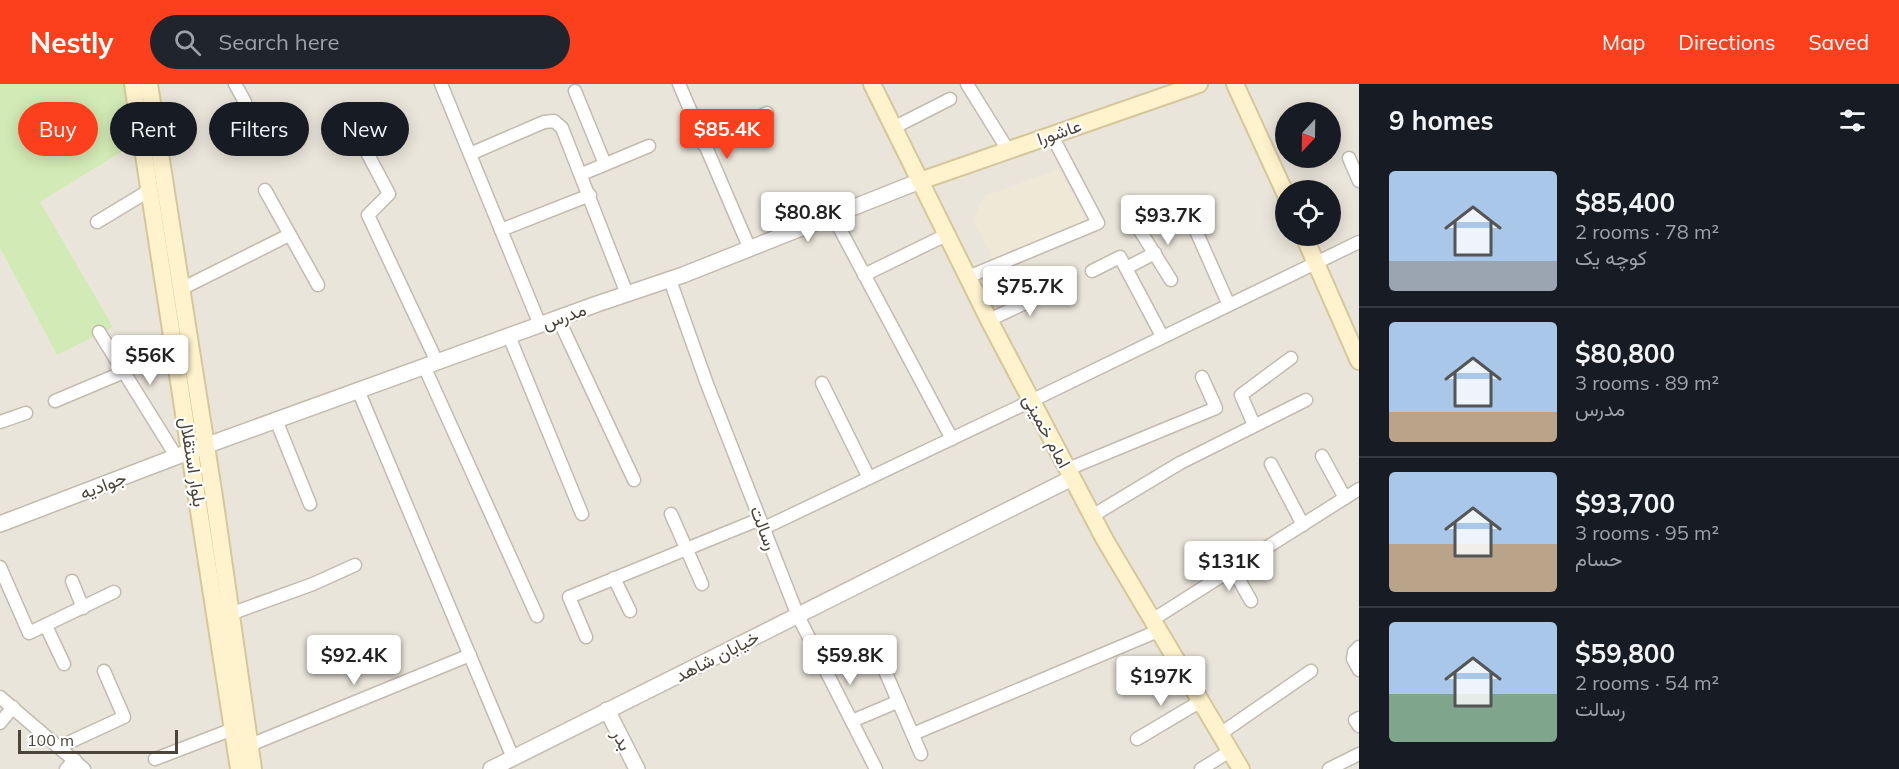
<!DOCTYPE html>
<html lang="en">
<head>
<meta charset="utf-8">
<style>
	body { margin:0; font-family:Mulish,Vazirmatn,sans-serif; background:#20242c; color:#f1f3f6; height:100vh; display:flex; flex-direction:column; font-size:22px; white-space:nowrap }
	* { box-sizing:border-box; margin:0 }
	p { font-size:20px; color:#9ea1a6 }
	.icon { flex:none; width:33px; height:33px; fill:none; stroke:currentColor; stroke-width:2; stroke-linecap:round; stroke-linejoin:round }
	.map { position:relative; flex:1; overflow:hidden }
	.sheet { display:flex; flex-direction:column; background:#171b24; width:540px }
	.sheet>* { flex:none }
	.top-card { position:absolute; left:18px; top:18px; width:570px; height:54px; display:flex; gap:12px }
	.needle { width:39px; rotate:202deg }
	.tools { position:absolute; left:1275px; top:18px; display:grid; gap:12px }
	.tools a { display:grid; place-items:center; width:66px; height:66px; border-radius:50%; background:#171b24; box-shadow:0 3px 15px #0003; font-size:30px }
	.scale { position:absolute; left:18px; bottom:15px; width:160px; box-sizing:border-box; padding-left:6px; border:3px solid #4b4439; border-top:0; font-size:16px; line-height:21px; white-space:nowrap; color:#4b4439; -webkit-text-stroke:4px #fff; paint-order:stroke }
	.price { position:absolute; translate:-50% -51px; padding:0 14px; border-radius:6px; background:#fff; color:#222; font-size:20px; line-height:39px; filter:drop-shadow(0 2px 3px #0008) }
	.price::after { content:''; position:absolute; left:50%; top:36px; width:18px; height:14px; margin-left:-9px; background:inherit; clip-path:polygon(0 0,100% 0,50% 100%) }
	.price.active { background:#fc3f1d; color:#fff }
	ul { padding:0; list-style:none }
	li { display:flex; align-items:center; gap:18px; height:150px; padding:0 30px }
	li+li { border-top:2px solid #363941 }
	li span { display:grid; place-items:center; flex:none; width:168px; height:120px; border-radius:6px; color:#555 }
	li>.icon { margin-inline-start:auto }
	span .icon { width:72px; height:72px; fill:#fffc; stroke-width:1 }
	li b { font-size:26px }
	h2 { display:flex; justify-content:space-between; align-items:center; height:72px; padding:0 30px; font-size:26px }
	.tag { padding:0 21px; border-radius:27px; background:#171b24; box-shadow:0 3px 15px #0003; font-size:21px; line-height:54px }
	.tag.active { background:#fc3f1d; color:#fff }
	header { display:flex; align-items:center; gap:36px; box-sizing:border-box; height:84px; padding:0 30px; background:#fc3f1d; color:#fff }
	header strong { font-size:28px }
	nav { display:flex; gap:33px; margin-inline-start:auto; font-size:21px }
	.search { width:420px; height:54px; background:#20242c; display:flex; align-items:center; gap:15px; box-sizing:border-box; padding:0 21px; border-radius:33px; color:#9ea1a6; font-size:22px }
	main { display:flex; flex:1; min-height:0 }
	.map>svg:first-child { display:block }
</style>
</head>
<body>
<header>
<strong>Nestly</strong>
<div class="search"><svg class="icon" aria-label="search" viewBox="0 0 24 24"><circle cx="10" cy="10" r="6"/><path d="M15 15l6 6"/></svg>Search here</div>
<nav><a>Map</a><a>Directions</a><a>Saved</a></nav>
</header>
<main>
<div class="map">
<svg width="1359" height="685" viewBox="0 0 1359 685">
	<rect width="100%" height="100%" fill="#f6f3ec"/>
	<path fill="#eae5da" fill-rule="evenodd" d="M127 0H1359V685H0V164L57 271 40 118 136 59ZM1286 28H1330V74H1286ZM1286 106H1330V152H1286Z"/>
	<path fill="#efe8d6" d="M1060 85 1085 136 995 180 973 136 984 112Z"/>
	<path fill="#d2eab5" d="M0 0H127L136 59 40 118 113 243 57 271 0 164Z"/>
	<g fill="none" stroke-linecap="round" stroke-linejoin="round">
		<g stroke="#c2bbae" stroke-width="15">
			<g id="minor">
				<path d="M235 0 245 18"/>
				<path d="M441 0 540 241"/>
				<path d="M679 0 749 163"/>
				<path d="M967 0 1008 66"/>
				<path d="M575 7 605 80"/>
				<path d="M346 29 389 110 368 131 437 278"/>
				<path d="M893 44 950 15"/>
				<path d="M703 60 767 29"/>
				<path d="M470 70 544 38 554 37 562 44 627 210"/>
				<path d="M1349 74 1359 97"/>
				<path d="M582 90 649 62"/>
				<path d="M265 106 318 201"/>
				<path d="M1185 122 1228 219"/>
				<path d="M833 132 952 355"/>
				<path d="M97 138 150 106"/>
				<path d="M1139 145 1171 196"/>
				<path d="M501 146 590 111"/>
				<path d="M1126 184 1155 169"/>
				<path d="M1092 187 1120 173 1162 252"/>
				<path d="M864 191 946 151"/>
				<path d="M968 193 1098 139 1051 50"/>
				<path d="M670 196 707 300 798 532 876 685"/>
				<path d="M181 205 289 151"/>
				<path d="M558 234 634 396"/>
				<path d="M989 236 1057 204"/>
				<path d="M99 248 176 372"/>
				<path d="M509 252 582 430"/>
				<path d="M424 282 537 532"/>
				<path d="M822 299 869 394"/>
				<path d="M358 306 513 674"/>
				<path d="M55 317 124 288"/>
				<path d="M276 336 310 420"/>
				<path d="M0 338 26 329"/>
				<path d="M1254 341 1241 311 1291 274"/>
				<path d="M1322 372 1345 414"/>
				<path d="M1271 380 1303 441"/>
				<path d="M1068 385 1216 324 1202 293"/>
				<path d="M671 430 702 500"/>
				<path d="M1092 432 1180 379 1306 316"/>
				<path d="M764 444 1031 317 1359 158"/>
				<path d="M0 483 29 549 114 508"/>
				<path d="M1233 485 1251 517"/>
				<path d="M614 494 630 527"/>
				<path d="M72 497 83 524"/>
				<path d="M230 530 313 500 355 481"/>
				<path d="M1152 536 1359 405"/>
				<path d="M46 542 64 580"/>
				<path d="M586 553 569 513 760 435"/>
				<path d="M1359 563 1354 568 1353 575 1359 586"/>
				<path d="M882 580 921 670"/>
				<path d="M0 613 84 685"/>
				<path d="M1359 634 1355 636 1359 642"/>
				<path d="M852 637 897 618"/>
				<path d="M0 639 13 623"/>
				<path d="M913 650 1158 547"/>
				<path d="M1220 650 1311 587"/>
				<path d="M1137 655 1201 617"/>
				<path d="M250 661 470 571"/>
				<path d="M59 663 124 633 104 587"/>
				<path d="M155 675 233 645"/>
				<path d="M66 685 75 676"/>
				<path d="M1201 685 1230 667"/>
				<path d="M1329 685 1359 670"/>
			</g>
		</g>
		<g stroke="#c2bbae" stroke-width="18">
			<g id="tertiary">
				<path d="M0 440 191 367 597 220 683 191 920 97"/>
				<path d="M607 626 637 685"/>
				<path d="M491 685 1072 394"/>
			</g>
		</g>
		<g stroke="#d6c79b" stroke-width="20">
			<g id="secondary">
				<path d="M133 0 239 685"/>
				<path d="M149 0 214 413 253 685"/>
				<path d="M872 0 989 236 1105 456 1241 685"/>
				<path d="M1235 0 1286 111"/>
				<path d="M920 97 1199 0"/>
				<path d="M1304 152 1359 277"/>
			</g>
		</g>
		<use href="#minor" stroke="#fff" stroke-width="12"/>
		<use href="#tertiary" stroke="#fff" stroke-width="15"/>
		<use href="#secondary" stroke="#fff3cd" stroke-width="16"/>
	</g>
	<g text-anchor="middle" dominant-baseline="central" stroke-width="4.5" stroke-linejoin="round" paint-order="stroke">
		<g font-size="18" fill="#4b4439" stroke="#fff">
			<text transform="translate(1059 48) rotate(-19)">عاشورا</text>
			<text transform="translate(564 232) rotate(-20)">مدرس</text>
			<text transform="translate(1047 347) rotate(62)">امام خمینی</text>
			<text transform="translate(193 378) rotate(81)">بلوار استقلال</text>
			<text transform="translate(103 401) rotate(-21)">جوادیه</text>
			<text transform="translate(764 444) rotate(69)">رسالت</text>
			<text transform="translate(717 572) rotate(-27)">خیابان شاهد</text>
			<text transform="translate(622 656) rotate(63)">بدر</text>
		</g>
	</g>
</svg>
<div class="tools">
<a><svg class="needle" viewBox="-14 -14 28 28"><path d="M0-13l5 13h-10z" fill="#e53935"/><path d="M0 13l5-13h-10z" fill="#9ea1a6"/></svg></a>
<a><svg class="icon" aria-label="locate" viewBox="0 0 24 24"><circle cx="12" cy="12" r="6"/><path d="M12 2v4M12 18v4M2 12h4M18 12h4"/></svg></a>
</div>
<div class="scale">100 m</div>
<b class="price active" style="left:727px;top:76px">$85.4K</b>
<b class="price" style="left:808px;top:159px">$80.8K</b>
<b class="price" style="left:1168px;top:162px">$93.7K</b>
<b class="price" style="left:1030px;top:233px">$75.7K</b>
<b class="price" style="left:150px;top:302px">$56K</b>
<b class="price" style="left:1229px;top:508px">$131K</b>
<b class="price" style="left:354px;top:602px">$92.4K</b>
<b class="price" style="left:850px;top:602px">$59.8K</b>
<b class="price" style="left:1161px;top:623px">$197K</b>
<div class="top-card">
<a class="tag active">Buy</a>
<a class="tag">Rent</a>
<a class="tag">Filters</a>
<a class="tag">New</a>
</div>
</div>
<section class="sheet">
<h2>9 homes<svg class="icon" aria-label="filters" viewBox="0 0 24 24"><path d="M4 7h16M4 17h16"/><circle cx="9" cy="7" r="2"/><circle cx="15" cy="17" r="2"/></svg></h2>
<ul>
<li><span style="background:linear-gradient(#a9c7e8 75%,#9aa5b1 0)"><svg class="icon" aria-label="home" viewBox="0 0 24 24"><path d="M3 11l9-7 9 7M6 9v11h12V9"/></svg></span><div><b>$85,400</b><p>2 rooms · 78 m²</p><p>کوچه یک</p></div></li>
<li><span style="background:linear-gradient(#a9c7e8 75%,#b9a48a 0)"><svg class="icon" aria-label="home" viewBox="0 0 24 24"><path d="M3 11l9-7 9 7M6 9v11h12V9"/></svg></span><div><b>$80,800</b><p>3 rooms · 89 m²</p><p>مدرس</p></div></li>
<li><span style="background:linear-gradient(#a9c7e8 60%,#b9a48a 0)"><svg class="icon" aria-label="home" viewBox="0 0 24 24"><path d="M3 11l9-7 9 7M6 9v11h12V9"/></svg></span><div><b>$93,700</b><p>3 rooms · 95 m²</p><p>حسام</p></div></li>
<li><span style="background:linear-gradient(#a9c7e8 60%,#7fa58c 0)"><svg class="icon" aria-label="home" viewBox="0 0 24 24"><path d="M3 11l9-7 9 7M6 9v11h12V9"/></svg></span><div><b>$59,800</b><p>2 rooms · 54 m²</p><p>رسالت</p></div></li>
</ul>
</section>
</main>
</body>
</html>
